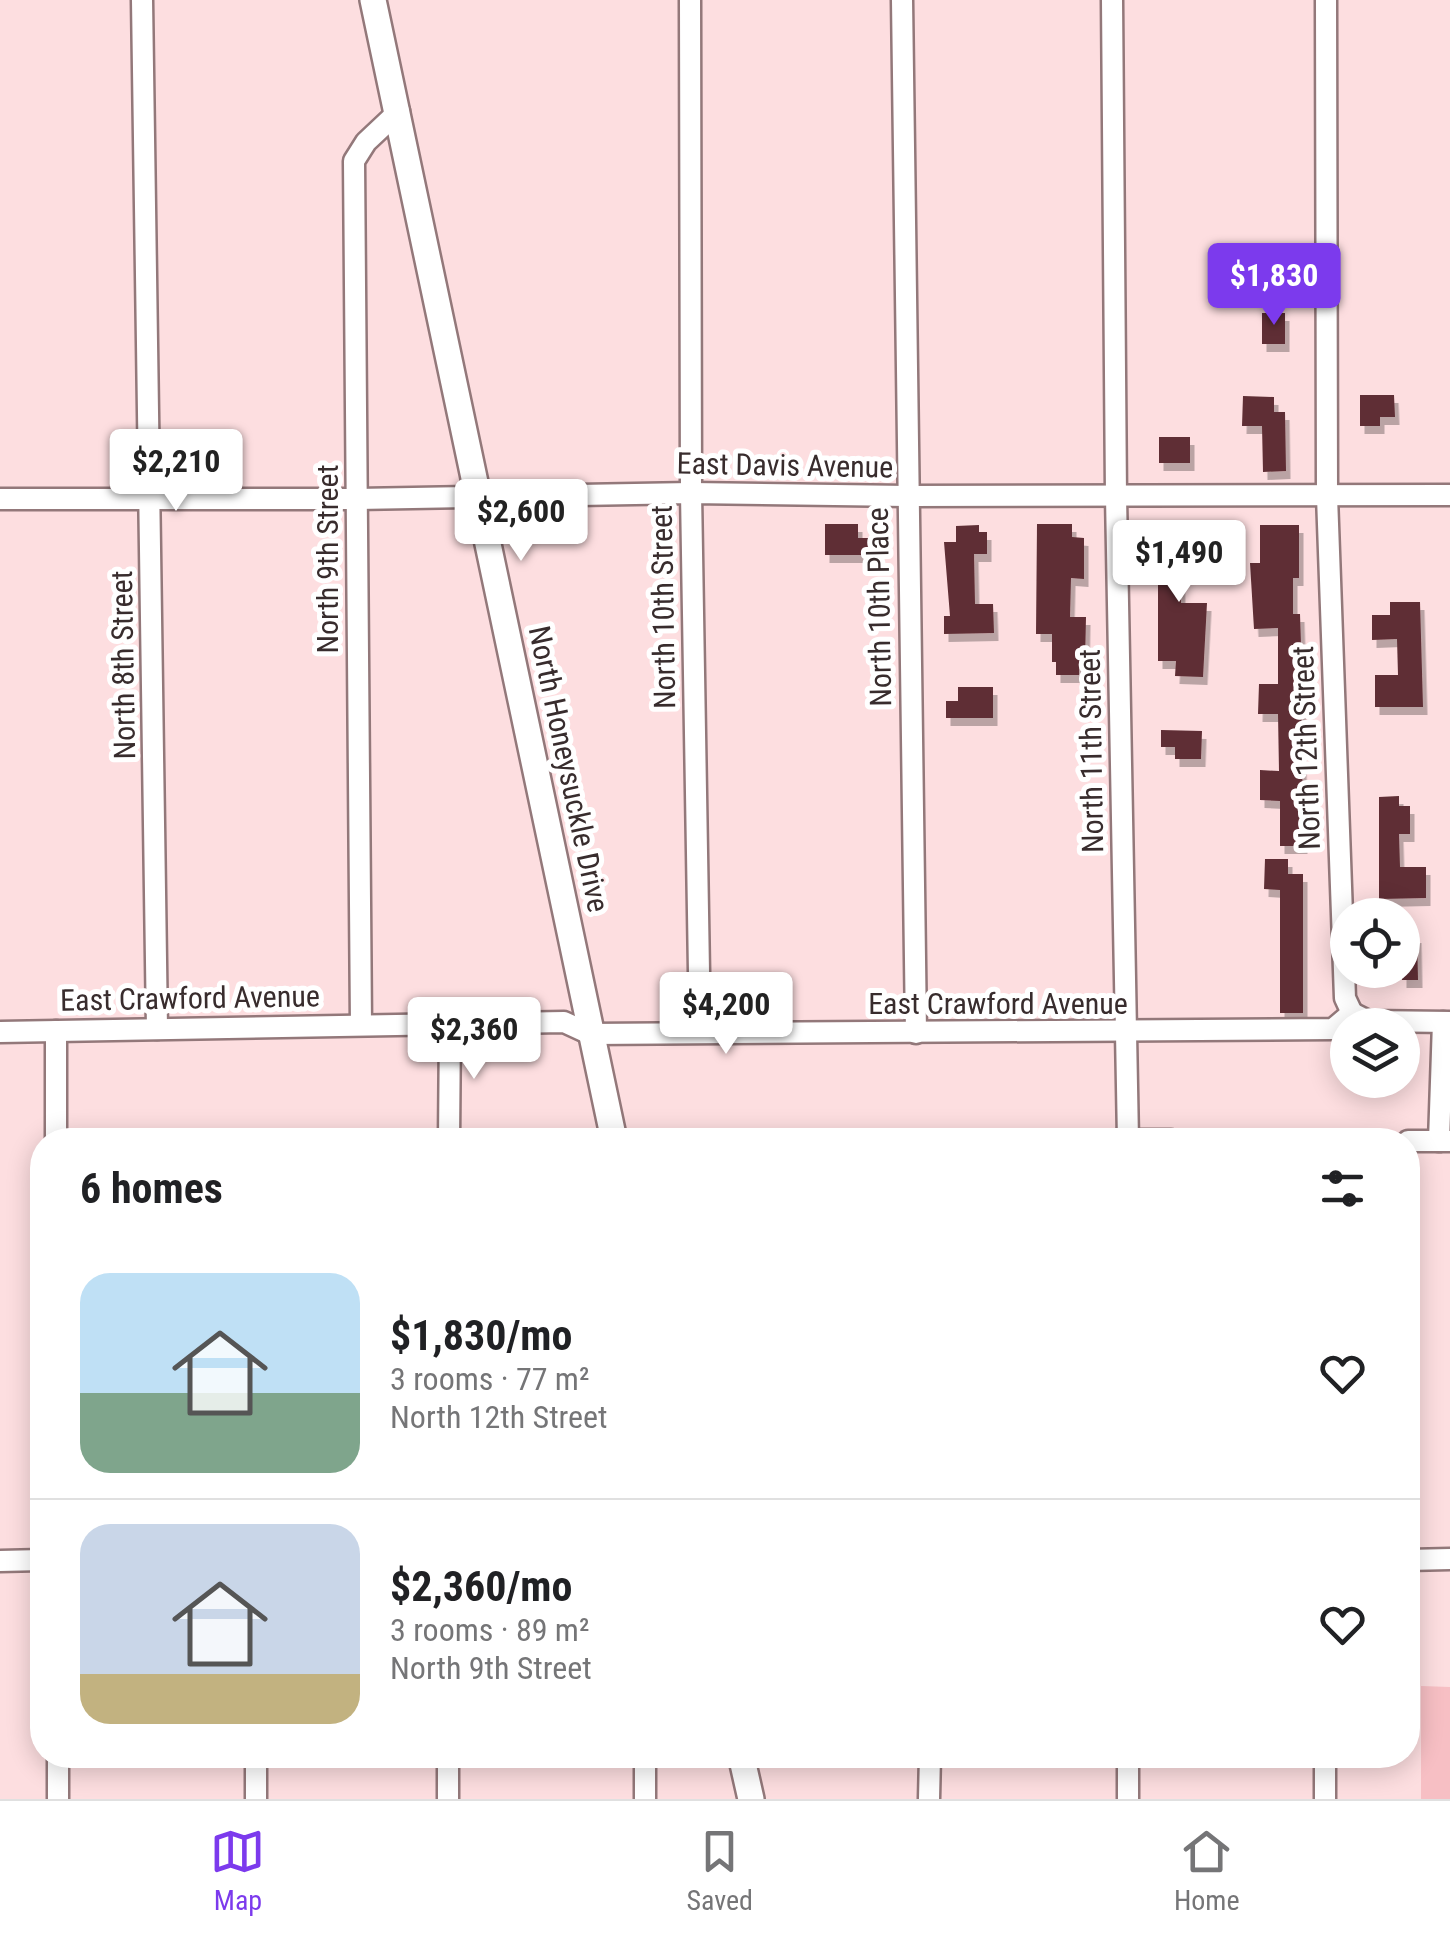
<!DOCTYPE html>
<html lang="en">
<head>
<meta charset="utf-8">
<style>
	body { margin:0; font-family:"Roboto Condensed",sans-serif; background:#f2f2f2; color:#202124; height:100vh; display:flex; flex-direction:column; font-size:38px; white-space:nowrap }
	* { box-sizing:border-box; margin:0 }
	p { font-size:32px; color:#757577 }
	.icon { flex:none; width:55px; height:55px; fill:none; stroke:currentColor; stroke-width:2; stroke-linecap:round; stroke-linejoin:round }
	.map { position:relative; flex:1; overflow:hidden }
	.drawer { position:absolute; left:30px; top:1128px; width:1390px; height:640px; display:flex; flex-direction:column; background:#fff; border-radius:40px; box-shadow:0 5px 25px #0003 }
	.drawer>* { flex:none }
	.fabs { position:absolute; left:1330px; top:898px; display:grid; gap:20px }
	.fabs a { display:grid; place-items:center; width:90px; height:90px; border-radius:50%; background:#fff; box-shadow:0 5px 25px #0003; font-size:50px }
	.price { position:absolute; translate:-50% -85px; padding:0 22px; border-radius:10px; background:#fff; color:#222; font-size:32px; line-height:65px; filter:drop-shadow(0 2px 5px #0008) }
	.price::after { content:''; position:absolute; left:50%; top:60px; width:30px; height:22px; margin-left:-15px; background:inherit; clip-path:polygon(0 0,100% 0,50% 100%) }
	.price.active { background:#7c3aed; color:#fff }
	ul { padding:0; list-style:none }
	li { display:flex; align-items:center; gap:30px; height:250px; padding:0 50px }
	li+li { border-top:2px solid #e0e0e0 }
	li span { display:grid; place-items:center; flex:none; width:280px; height:200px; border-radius:30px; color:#555 }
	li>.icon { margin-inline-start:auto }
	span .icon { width:120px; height:120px; fill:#fffc; stroke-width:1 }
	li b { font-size:42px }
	h2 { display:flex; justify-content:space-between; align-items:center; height:120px; padding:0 50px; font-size:42px }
	.dock { display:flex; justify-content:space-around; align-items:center; height:140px; border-top:2px solid #e0e0e0; background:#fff; font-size:28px; color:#757577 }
	.dock a { display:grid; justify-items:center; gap:5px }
	.dock .active { color:#7c3aed }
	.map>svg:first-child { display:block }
</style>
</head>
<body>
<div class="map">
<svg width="1450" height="1799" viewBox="0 0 1450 1799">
	<defs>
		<filter id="shadow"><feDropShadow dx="4.5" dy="8" stdDeviation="0" flood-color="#0004"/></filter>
	</defs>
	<rect width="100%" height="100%" fill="#fddee0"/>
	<path fill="#f7bfc4" d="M1421 1686 1450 1687V1799H1421Z"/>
	<g fill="#5f2e34" filter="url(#shadow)">
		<rect x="1262" y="313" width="23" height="31"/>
		<path d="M1360 395H1394L1395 417H1380V426H1360Z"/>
		<path d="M1243 396 1274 397V412H1285L1286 471 1263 472 1262 426H1242Z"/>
		<rect x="1159" y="437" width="31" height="26"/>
		<path d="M1174 523H1199L1200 552H1180L1181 603H1207L1203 677 1175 676 1176 661H1158V533L1174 532Z"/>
		<path d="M825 524H858V538H871V555H825Z"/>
		<path d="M1037 524H1072V537L1084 538V579L1071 578 1070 617H1086L1085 661H1079V675H1056V662H1052V634H1036Z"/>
		<path d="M979 525V532H987V554H974L975 604H993L994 633 944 634V616H950L944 542H956V526Z"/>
		<path d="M1260 525H1299V578H1293V614H1300L1301 645 1303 846H1280V801L1260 800V770L1279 771 1278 714H1258L1259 684H1278V628L1254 629 1250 563H1260Z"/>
		<path d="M1390 602H1420L1423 707H1375V675H1398L1397 639 1372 640V615H1390Z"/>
		<path d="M958 687H993V718H946V701H958Z"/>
		<path d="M1161 730 1202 731 1201 759H1175V747H1161Z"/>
		<path d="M1399 796V806H1410V834H1399L1400 867H1426V898L1379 899V797Z"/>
		<path d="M1265 859H1288V874H1303V1013H1280V890L1264 889Z"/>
		<path d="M1417 935 1418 980H1402V936Z"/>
	</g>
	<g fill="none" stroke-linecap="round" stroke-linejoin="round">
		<g stroke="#93787a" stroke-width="25">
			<g id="minor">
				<path d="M142 0 157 1029"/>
				<path d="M690 0 691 493 700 1032"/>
				<path d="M902 0 916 1033"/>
				<path d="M1112 0 1116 496 1128 1140"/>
				<path d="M1326 0 1327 496 1345 998 1352 1013"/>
				<path d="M0 499H357L691 493 907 496 1450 495"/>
				<path d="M361 1025 354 161 366 142 399 111"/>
				<path d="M56 1031V1140"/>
				<path d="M0 1032 564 1022 590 1034 1333 1029 1352 1013 1368 1021 1450 1022"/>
				<path d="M449 1140 450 1024"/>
				<path d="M1118 1140H1171"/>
				<path d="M1408 1141H1450"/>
				<path d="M1439 1141 1443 1022"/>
				<path d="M1408 1560 1450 1559"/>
				<path d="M0 1561 42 1560"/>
				<path d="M58 1755V1799"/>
				<path d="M256 1755V1799"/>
				<path d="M448 1755V1799"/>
				<path d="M645 1755V1799"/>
				<path d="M929 1799 930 1755"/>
				<path d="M1128 1799V1755"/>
				<path d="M1325 1799V1755"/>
			</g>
		</g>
		<g stroke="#93787a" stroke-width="30">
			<g id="tertiary">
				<path d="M373 0 614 1140"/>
				<path d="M741 1755 751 1799"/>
			</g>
		</g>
		<use href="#minor" stroke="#fff" stroke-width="20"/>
		<use href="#tertiary" stroke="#fff" stroke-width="25"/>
	</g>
	<g text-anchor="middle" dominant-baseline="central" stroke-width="10" stroke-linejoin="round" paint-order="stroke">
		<g font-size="30" fill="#382c2d" stroke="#fff">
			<text transform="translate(785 465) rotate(1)">East Davis Avenue</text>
			<text transform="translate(327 559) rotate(-90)">North 9th Street</text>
			<text transform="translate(663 607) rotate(-91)">North 10th Street</text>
			<text transform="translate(879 607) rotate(-91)">North 10th Place</text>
			<text transform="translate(123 665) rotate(-91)">North 8th Street</text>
			<text transform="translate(1306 748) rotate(-92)">North 12th Street</text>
			<text transform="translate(1091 751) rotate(-91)">North 11th Street</text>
			<text transform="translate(569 769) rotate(78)">North Honeysuckle Drive</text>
			<text transform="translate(190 998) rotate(-1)">East Crawford Avenue</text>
			<text x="998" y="1003">East Crawford Avenue</text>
		</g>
	</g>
</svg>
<div class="fabs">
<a><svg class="icon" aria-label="locate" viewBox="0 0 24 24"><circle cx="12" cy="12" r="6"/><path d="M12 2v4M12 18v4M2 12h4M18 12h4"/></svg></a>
<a><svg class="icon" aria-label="layers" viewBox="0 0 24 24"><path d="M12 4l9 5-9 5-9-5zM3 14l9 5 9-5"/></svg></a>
</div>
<b class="price active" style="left:1274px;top:328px">$1,830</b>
<b class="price" style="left:176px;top:514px">$2,210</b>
<b class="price" style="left:521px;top:564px">$2,600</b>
<b class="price" style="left:1179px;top:605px">$1,490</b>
<b class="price" style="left:726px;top:1057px">$4,200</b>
<b class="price" style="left:474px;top:1082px">$2,360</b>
<section class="drawer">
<h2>6 homes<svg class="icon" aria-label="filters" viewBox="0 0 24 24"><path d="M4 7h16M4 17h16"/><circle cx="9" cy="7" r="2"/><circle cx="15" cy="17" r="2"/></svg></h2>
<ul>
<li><span style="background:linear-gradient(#bfe0f5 60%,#7fa58c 0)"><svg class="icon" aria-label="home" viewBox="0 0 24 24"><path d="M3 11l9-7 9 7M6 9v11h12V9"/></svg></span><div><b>$1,830/mo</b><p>3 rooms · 77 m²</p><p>North 12th Street</p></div><svg class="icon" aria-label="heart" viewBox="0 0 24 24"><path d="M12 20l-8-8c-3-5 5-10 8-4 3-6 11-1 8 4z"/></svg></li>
<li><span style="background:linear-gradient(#c9d6e8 75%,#c2b280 0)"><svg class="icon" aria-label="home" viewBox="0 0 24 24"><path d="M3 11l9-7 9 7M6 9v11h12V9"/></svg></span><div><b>$2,360/mo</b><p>3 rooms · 89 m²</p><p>North 9th Street</p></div><svg class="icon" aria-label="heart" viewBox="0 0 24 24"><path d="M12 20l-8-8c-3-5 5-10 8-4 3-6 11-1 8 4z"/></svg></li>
</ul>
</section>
</div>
<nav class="dock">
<a class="active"><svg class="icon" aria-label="map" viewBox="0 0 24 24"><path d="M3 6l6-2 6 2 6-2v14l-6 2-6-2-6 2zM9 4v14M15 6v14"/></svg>Map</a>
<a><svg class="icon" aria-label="saved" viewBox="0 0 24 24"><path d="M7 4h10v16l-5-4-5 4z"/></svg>Saved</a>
<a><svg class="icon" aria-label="home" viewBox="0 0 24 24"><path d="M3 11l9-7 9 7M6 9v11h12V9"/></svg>Home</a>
</nav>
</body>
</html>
